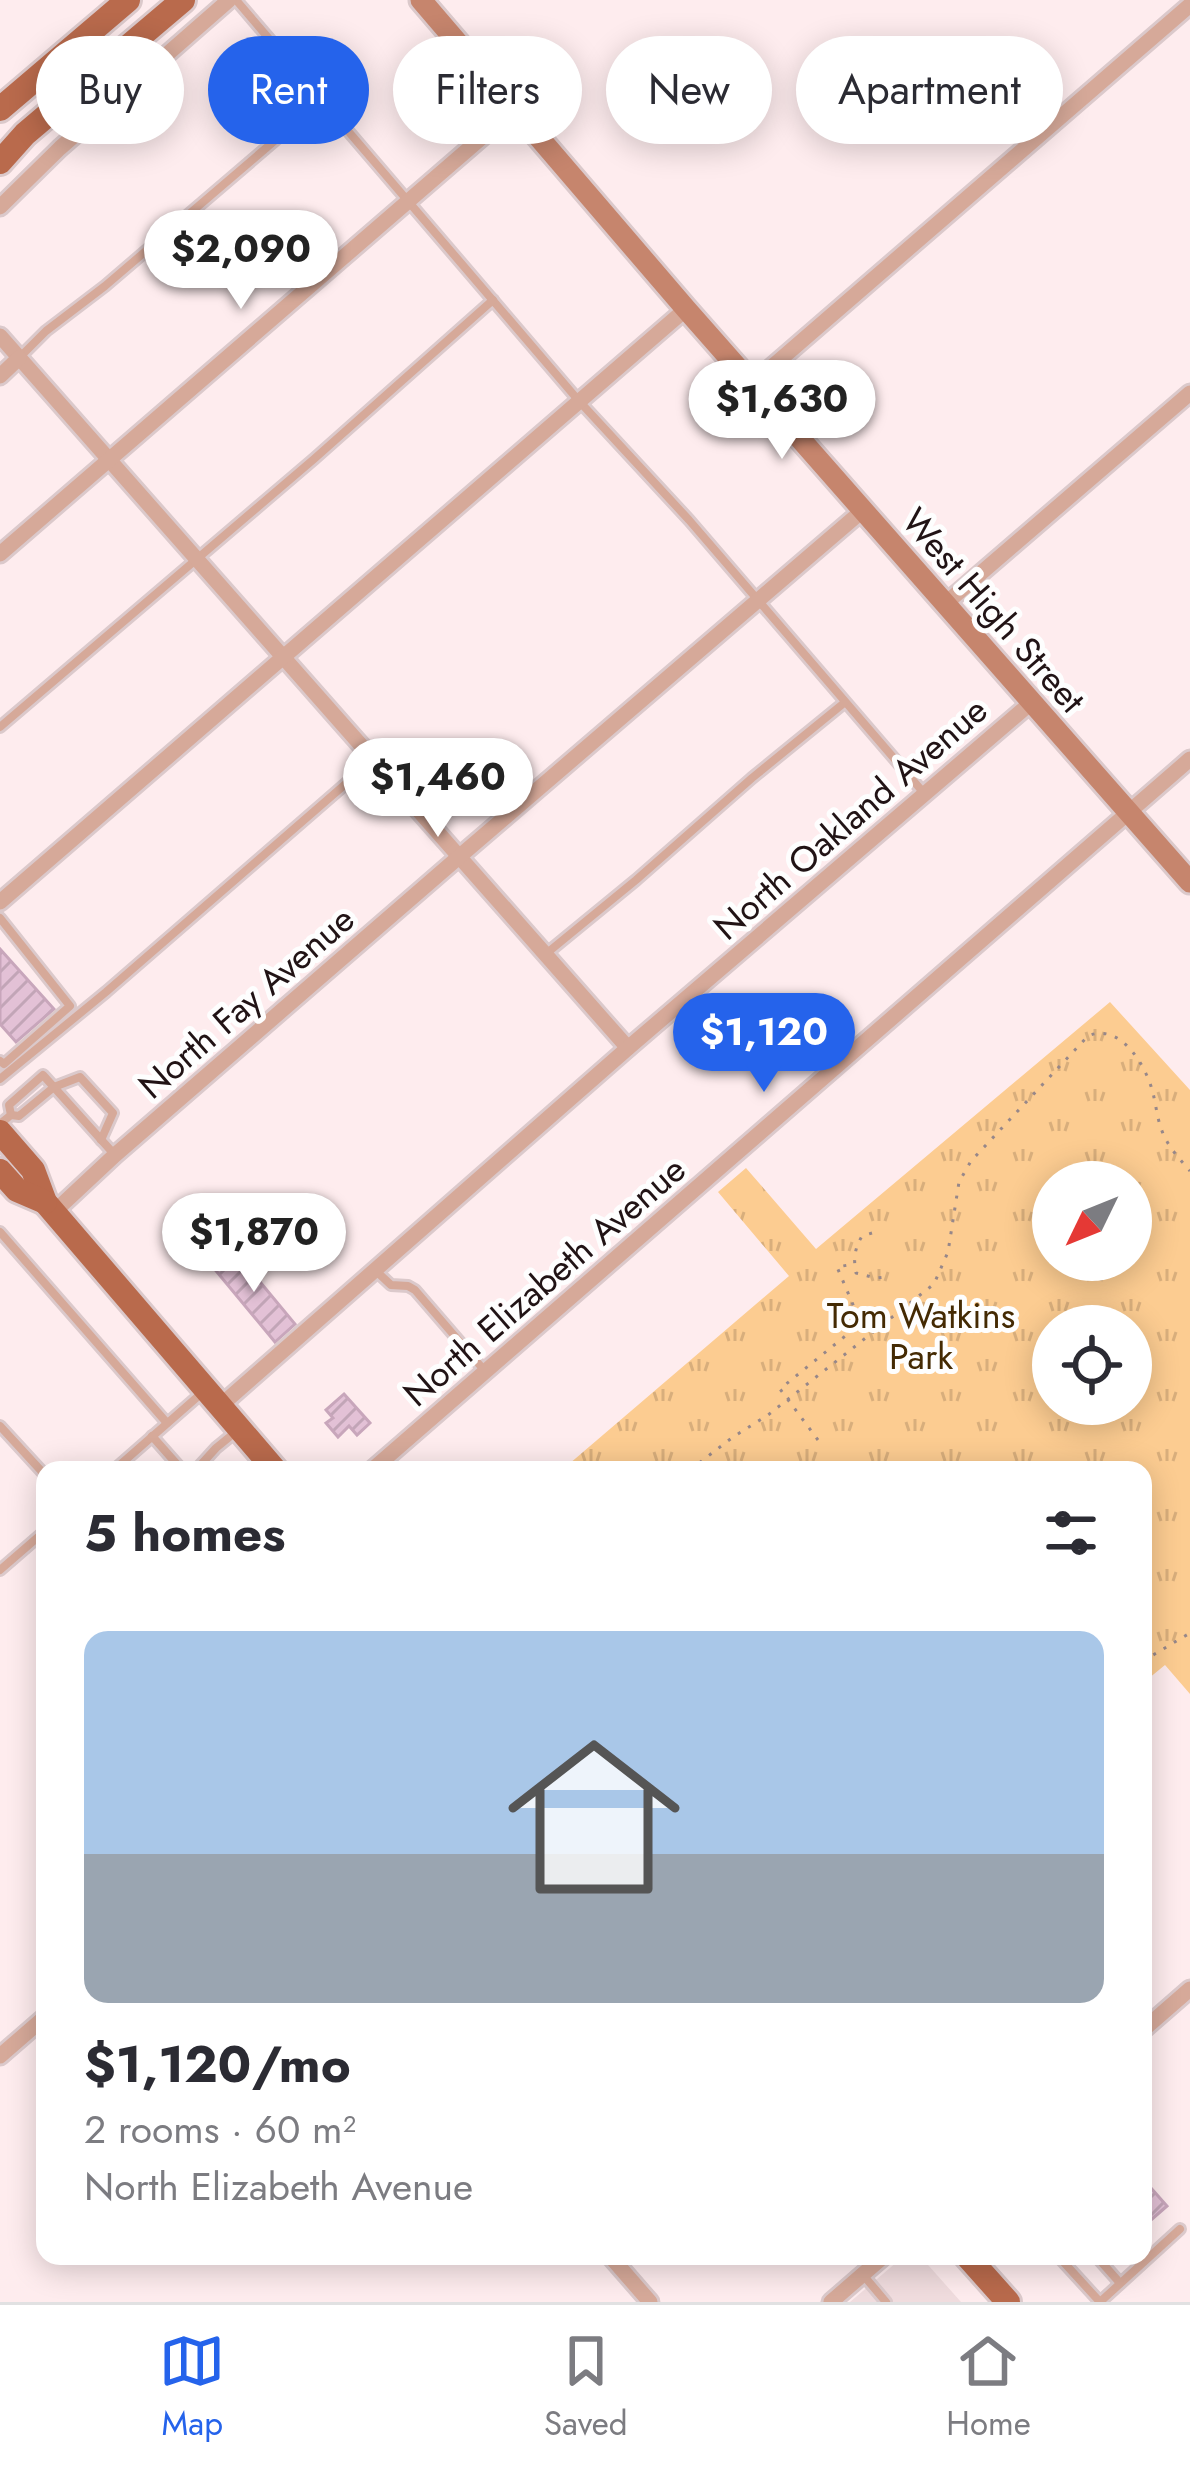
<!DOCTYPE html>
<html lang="en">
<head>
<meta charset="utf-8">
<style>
	body { margin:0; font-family:Jost,sans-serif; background:#f7f7f7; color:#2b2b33; height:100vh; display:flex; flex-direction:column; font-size:45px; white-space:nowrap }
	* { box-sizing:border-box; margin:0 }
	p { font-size:39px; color:#7c7c81 }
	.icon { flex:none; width:66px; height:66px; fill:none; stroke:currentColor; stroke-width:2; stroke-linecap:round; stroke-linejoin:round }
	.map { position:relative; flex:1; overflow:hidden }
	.side { position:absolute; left:36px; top:1461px; width:1116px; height:804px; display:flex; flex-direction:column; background:#fff; border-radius:24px; box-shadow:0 6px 30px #0003 }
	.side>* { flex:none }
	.guide { position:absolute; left:36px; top:36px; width:1119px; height:108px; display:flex; gap:24px }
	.needle { width:78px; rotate:227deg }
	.fabs { position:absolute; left:1032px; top:1161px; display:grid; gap:24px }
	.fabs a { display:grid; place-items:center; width:120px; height:120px; border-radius:50%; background:#fff; box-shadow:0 6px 30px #0003; font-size:60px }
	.price { position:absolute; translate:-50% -102px; padding:0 27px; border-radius:42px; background:#fff; color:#222; font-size:39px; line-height:78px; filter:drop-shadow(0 3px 6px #0008) }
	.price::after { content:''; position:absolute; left:50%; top:72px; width:36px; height:27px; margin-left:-18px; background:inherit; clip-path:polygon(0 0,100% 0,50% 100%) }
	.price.on { background:#2563eb; color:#fff }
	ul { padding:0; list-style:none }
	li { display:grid; align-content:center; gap:24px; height:636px; padding:0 48px }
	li+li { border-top:3px solid #e1e1e2 }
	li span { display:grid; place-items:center; height:372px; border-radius:24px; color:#555 }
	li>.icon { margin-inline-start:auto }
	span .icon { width:216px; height:216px; fill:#fffc; stroke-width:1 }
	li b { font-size:51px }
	h2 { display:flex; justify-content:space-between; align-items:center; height:144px; padding:0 48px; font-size:51px }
	.chip { padding:0 42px; border-radius:54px; background:#fff; box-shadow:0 6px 30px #0003; font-size:42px; line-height:108px }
	.chip.on { background:#2563eb; color:#fff }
	.tabs { display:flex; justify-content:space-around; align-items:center; height:168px; border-top:3px solid #e1e1e2; background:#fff; font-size:33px; color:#7c7c81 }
	.tabs a { display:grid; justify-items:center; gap:6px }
	.tabs .on { color:#2563eb }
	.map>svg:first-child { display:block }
</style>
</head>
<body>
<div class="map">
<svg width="1190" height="2302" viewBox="0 0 1190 2302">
	<defs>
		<pattern id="grass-tufts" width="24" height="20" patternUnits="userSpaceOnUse" patternTransform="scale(3)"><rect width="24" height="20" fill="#fccc91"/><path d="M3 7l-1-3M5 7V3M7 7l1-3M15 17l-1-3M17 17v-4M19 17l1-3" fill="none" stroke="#d8ae7c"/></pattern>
		<pattern id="building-hatch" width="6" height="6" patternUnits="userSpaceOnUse" patternTransform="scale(3)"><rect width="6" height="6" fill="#e3c1d6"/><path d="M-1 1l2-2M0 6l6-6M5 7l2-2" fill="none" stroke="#c2a5b7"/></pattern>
	</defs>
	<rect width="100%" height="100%" fill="#feecee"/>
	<path fill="#f0dcde" d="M904 2256H920L961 2302H850Z"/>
	<path fill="url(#grass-tufts)" fill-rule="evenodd" d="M1110 1002 1190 1090V1694L1165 1665 1143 1683V1470H562L789 1276 718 1192 746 1168 816 1249ZM1131 1182V1260H1053V1182ZM1131 1326V1404H1053V1326Z"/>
	<g fill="url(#building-hatch)" stroke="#c8a6bb" stroke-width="3">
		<path d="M0 949 54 1009 16 1042 0 1024Z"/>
		<path d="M232 1248 295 1324 275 1342 212 1266Z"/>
		<path d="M344 1394 370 1423 357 1435 349 1426 338 1437 326 1423 333 1418 326 1410Z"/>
		<path d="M1143 2179 1167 2206 1143 2227Z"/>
	</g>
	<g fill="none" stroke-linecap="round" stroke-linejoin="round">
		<g stroke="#dbc9cb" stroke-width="14">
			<g id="lane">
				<path d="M236 0 579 401 689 520 923 792"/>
				<path d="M20 357 46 331 105 286 321 101"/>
				<path d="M0 727 314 459 493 300"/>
				<path d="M0 918 70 1006 4 1064 0 1061"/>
				<path d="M547 953 636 880 752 778 844 703"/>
				<path d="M0 1079 106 992 372 761"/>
				<path d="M11 1115 9 1105 43 1075 114 1154"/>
				<path d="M0 1124 11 1115 19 1116 54 1087 80 1077 113 1113 101 1140"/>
				<path d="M0 1232 167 1423"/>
				<path d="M375 1270 391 1285 408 1286 415 1290 484 1370"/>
				<path d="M0 1426 45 1475"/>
				<path d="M152 1436 182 1470"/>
				<path d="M114 1470 203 1392"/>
				<path d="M196 1470 216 1448 238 1430"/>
				<path d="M0 1570 45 1531"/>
				<path d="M1058 2256 1100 2302 1180 2229"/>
				<path d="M1096 2256 1120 2283"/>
				<path d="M864 2276 886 2302"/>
			</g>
		</g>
		<g stroke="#dbc9cb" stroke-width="21">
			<g id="street">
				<path d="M0 207 60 148 229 0"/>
				<path d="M0 336 628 1048"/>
				<path d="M0 376 19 358"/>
				<path d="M752 384 1190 5"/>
				<path d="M0 554 516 108"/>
				<path d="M945 604 1190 393"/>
				<path d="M0 902 686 309"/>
				<path d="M53 1213 115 1155 460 856 862 511"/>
				<path d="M219 1407 628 1048 1032 702"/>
				<path d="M372 1470 1190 759"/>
				<path d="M1143 2030 1190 1989"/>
				<path d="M0 2056 45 2017"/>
				<path d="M610 2256 650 2302"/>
				<path d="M831 2302 884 2256"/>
			</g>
		</g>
		<g stroke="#dbc9cb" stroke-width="27">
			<path id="secondary" d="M421 0 686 309 1190 882"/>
		</g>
		<g stroke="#dbc9cb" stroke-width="30">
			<g id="primary">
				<path d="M0 109 128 0"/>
				<path d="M0 162 25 134 183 0"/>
				<path d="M0 1132 33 1170 45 1202 275 1470"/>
				<path d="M0 1171 17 1190 45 1202"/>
				<path d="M967 2256 1008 2302"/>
			</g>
		</g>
		<g stroke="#978789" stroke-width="3" stroke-dasharray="3 9" stroke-linecap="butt">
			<path d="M872 1233 862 1236C855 1248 853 1258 856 1273L876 1278 885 1277"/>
			<path d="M818 1440 780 1389 865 1320 854 1307 837 1267 854 1264"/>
			<path d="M590 1470 607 1464 632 1470"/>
			<path d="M690 1470 733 1437 768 1415 934 1284 948 1252 959 1182 971 1161 1088 1036C1120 1022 1146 1065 1153 1093 1156 1105 1157 1118 1162 1131 1168 1147 1179 1158 1190 1171"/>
			<path d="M1143 1661 1190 1633"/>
		</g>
		<use href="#lane" stroke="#d6a999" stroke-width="8"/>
		<use href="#street" stroke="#d6a999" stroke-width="15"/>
		<use href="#secondary" stroke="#c6856d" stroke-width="21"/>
		<use href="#primary" stroke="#b96a4c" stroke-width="24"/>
	</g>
	<g text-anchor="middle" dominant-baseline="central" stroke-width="10" stroke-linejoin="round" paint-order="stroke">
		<g font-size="36" fill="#211315" stroke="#fefefe">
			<text transform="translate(994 610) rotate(49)">West High Street</text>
			<text transform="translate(850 818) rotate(-41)">North Oakland Avenue</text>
			<text transform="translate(246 1002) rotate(-41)">North Fay Avenue</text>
			<text transform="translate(544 1281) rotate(-41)">North Elizabeth Avenue</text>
		</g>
		<g font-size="36" fill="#442a03" stroke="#fefefe">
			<text x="921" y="1315">Tom Watkins<tspan x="921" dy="41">Park</tspan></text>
		</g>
	</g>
</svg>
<div class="fabs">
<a><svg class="needle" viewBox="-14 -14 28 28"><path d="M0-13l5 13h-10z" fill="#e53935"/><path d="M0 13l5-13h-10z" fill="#7c7c81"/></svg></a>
<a><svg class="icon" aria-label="locate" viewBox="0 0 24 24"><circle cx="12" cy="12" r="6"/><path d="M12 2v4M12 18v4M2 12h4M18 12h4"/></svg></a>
</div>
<b class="price" style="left:241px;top:312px">$2,090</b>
<b class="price" style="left:782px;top:462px">$1,630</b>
<b class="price" style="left:438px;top:840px">$1,460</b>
<b class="price on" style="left:764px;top:1095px">$1,120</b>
<b class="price" style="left:254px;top:1295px">$1,870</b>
<div class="guide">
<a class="chip">Buy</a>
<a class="chip on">Rent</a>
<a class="chip">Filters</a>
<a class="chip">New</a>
<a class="chip">Apartment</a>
</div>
<section class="side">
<h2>5 homes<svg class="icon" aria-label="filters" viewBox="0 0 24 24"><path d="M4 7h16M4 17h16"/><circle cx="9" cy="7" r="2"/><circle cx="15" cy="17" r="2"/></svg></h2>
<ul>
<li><span style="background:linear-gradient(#a9c7e8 60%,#9aa5b1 0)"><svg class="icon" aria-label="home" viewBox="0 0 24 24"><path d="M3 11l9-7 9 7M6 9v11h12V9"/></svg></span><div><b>$1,120/mo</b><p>2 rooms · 60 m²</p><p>North Elizabeth Avenue</p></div></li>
</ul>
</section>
</div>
<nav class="tabs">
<a class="on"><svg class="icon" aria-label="map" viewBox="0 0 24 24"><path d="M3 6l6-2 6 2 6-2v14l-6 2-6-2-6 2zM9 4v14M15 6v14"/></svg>Map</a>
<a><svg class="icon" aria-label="saved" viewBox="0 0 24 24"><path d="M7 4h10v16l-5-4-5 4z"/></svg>Saved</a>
<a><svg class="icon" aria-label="home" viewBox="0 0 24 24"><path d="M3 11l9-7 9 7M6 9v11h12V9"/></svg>Home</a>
</nav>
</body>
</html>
